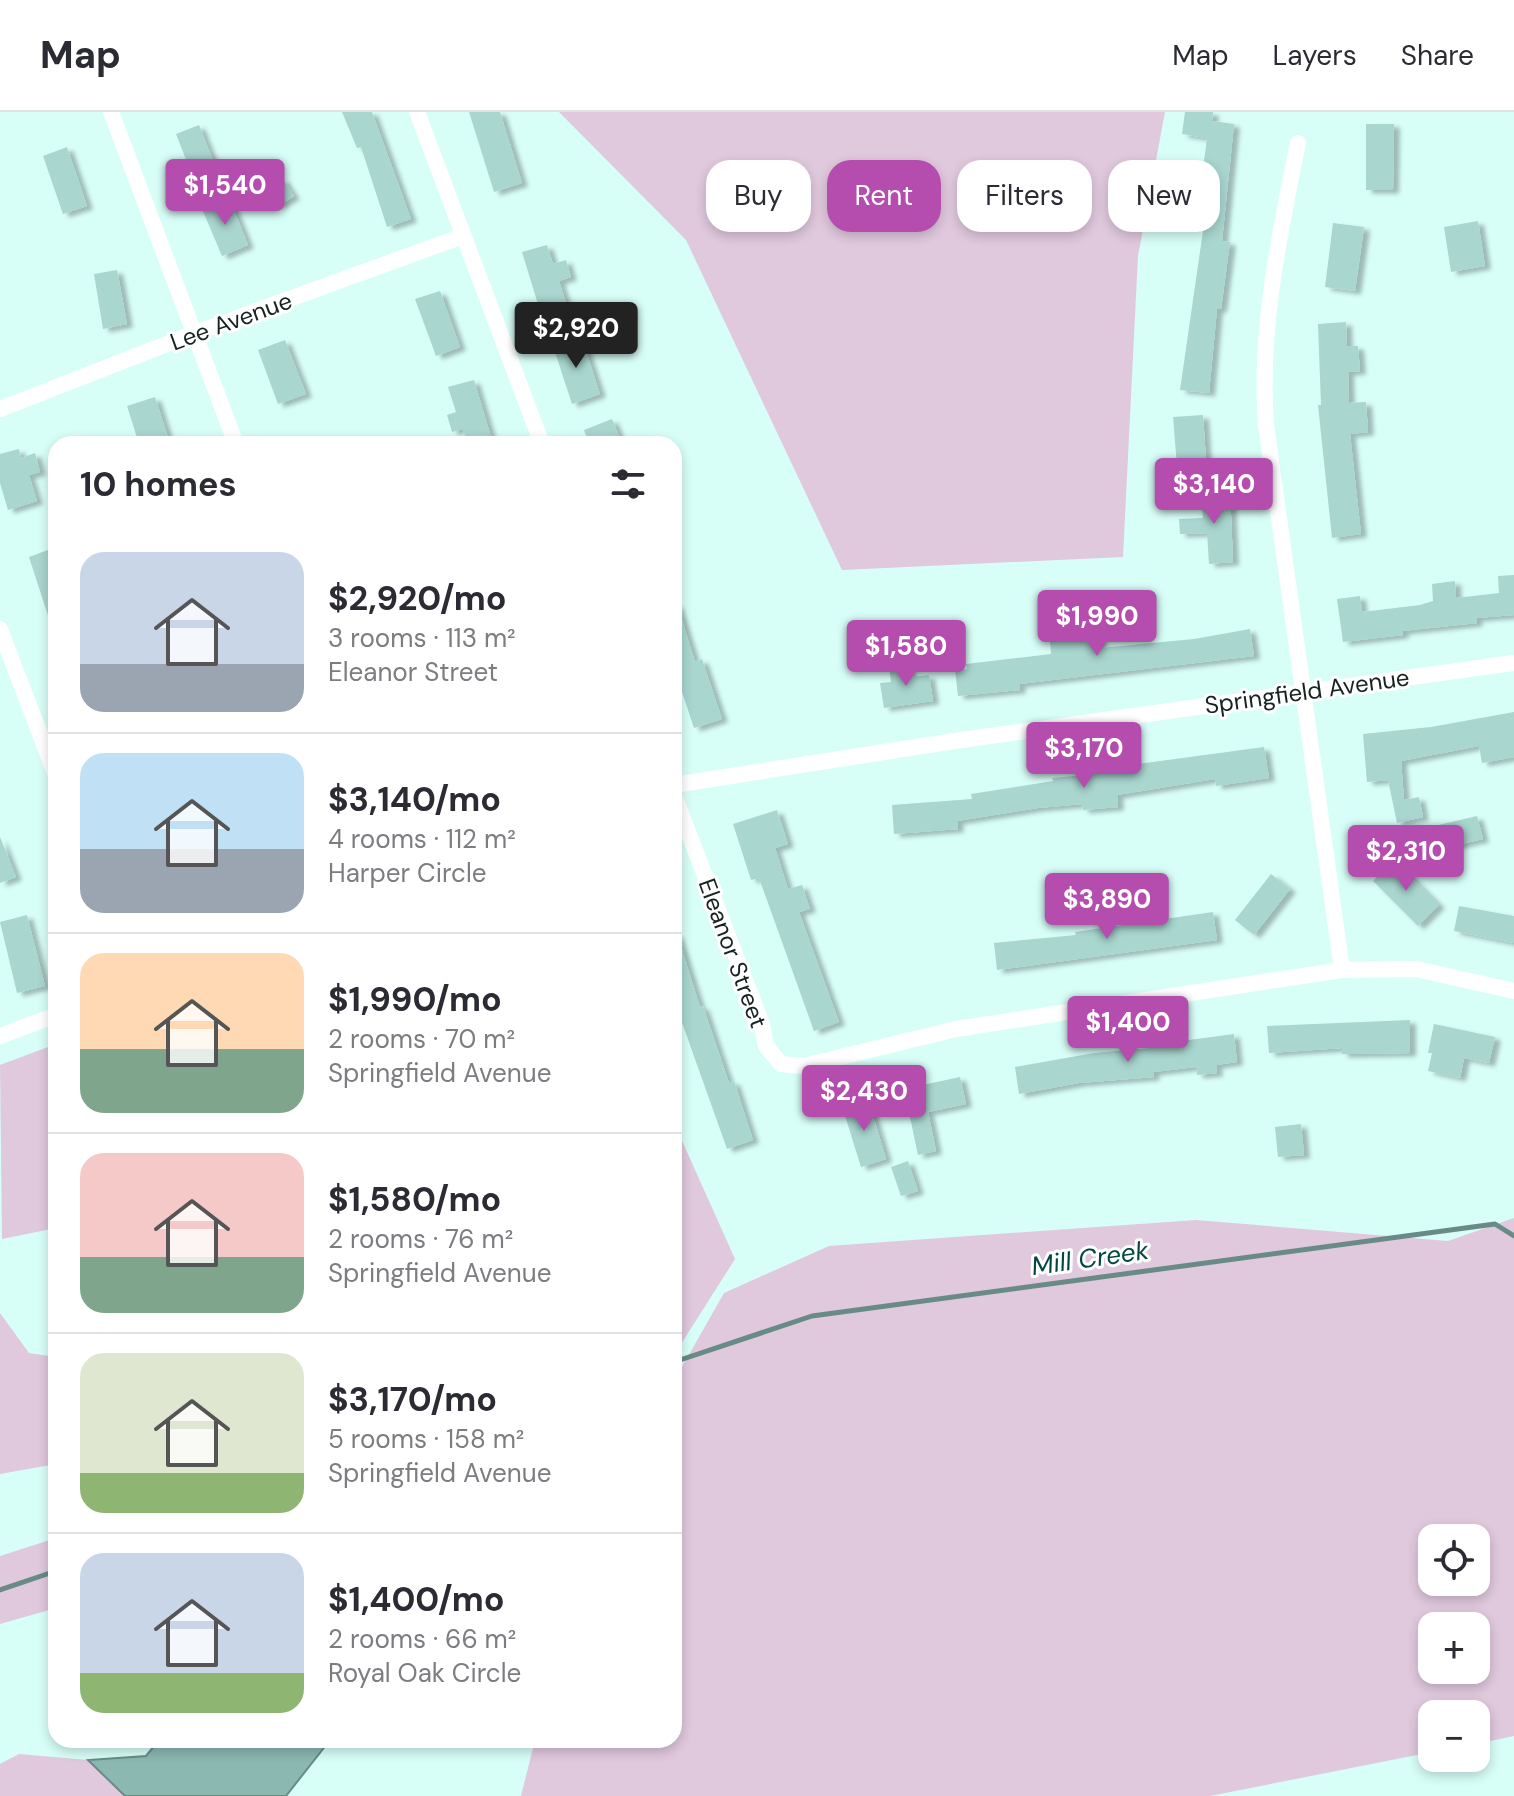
<!DOCTYPE html>
<html lang="en">
<head>
<meta charset="utf-8">
<style>
	body { margin:0; font-family:"DM Sans",sans-serif; background:#f7f7f7; color:#2b2b33; height:100vh; display:flex; flex-direction:column; font-size:30px; white-space:nowrap }
	* { box-sizing:border-box; margin:0 }
	p { font-size:26px; color:#7c7c81 }
	.icon { flex:none; width:44px; height:44px; fill:none; stroke:currentColor; stroke-width:2; stroke-linecap:round; stroke-linejoin:round }
	.map { position:relative; flex:1; overflow:hidden }
	.drawer { position:absolute; left:48px; top:324px; width:634px; height:1312px; display:flex; flex-direction:column; background:#fff; border-radius:24px; box-shadow:0 4px 12px #0003 }
	.drawer>* { flex:none }
	.top-card { position:absolute; left:706px; top:48px; width:688px; height:72px; display:flex; gap:16px }
	.tools { position:absolute; left:1418px; top:1412px; display:grid; gap:16px }
	.tools a { display:grid; place-items:center; width:72px; height:72px; border-radius:16px; background:#fff; box-shadow:0 4px 12px #0003; font-size:40px }
	.price { position:absolute; translate:-50% -68px; padding:0 18px; border-radius:8px; background:#b54daf; color:#fff; font-size:26px; line-height:52px; filter:drop-shadow(0 2px 4px #0008) }
	.price::after { content:''; position:absolute; left:50%; top:48px; width:24px; height:18px; margin-left:-12px; background:inherit; clip-path:polygon(0 0,100% 0,50% 100%) }
	.price.selected { background:#222; color:#fff }
	ul { padding:0; list-style:none }
	li { display:flex; align-items:center; gap:24px; height:200px; padding:0 32px }
	li+li { border-top:2px solid #e1e1e2 }
	li span { display:grid; place-items:center; flex:none; width:224px; height:160px; border-radius:24px; color:#555 }
	li>.icon { margin-inline-start:auto }
	span .icon { width:96px; height:96px; fill:#fffc; stroke-width:1 }
	li b { font-size:34px }
	h2 { display:flex; justify-content:space-between; align-items:center; height:96px; padding:0 32px; font-size:34px }
	.pill { padding:0 28px; border-radius:24px; background:#fff; box-shadow:0 4px 12px #0003; font-size:28px; line-height:72px }
	.pill.selected { background:#b54daf; color:#fff }
	header { display:flex; align-items:center; gap:48px; box-sizing:border-box; height:112px; padding:0 40px; background:#fff; border-bottom:2px solid #e1e1e2 }
	header strong { font-size:38px }
	nav { display:flex; gap:44px; margin-inline-start:auto; font-size:28px }
	.map>svg:first-child { display:block }
</style>
</head>
<body>
<header>
<strong>Map</strong>
<nav><a>Map</a><a>Layers</a><a>Share</a></nav>
</header>
<div class="map">
<svg width="1514" height="1684" viewBox="0 0 1514 1684">
	<defs>
		<filter id="shadow"><feDropShadow dx="6" dy="3.5" stdDeviation="2" flood-color="#0004"/></filter>
	</defs>
	<rect width="100%" height="100%" fill="#d8fef8"/>
	<g fill="#e0c8dd" fill-rule="evenodd">
		<path d="M559 0H1165L1138 144 1123 445 842 458 686 128Z"/>
		<path d="M56 932V1116L2 1127 0 953Z"/>
		<path d="M674 1011 735 1147 674 1243Z"/>
		<path d="M1514 1106V1624L1476 1632V1602H1432V1640L1210 1684H521L535 1628H674V1269L724 1181 829 1134 1196 1108 1448 1129ZM1432 1426H1476V1470H1432ZM1476 1514V1558H1432V1514Z"/>
		<path d="M0 1201 29 1241 56 1245V1352L0 1362Z"/>
		<path d="M56 1426V1496L0 1512V1444Z"/>
		<path d="M19 1642 88 1648 125 1684H0V1652Z"/>
	</g>
	<path fill="#8bb8b1" stroke="#688b86" stroke-width="2" d="M159 1628H330L286 1684H125L88 1648 146 1644Z"/>
	<g fill="none" stroke-linecap="round" stroke-linejoin="round">
		<g stroke="#688b86" stroke-width="5">
			<path d="M674 1250 812 1204 1495 1112 1514 1124"/>
			<path d="M0 1478 56 1459"/>
		</g>
	</g>
	<g fill="#a9d6cf" filter="url(#shadow)">
		<path d="M342 0H372L411 107 387 115 361 35 357 36Z"/>
		<path d="M469 0H500L522 71 494 80Z"/>
		<path d="M1185 0H1213L1212 9 1234 12 1222 129 1230 130 1221 197H1217L1209 281 1180 278 1204 112 1196 111 1207 26 1182 22Z"/>
		<path d="M1366 12H1394L1393 78H1366Z"/>
		<path d="M199 13 217 59 194 68 176 22Z"/>
		<path d="M67 35 87 94 63 102 43 44Z"/>
		<path d="M283 67 294 84 278 94 267 78Z"/>
		<path d="M229 86 248 133 222 144 202 97Z"/>
		<path d="M1478 109 1485 154 1451 160 1444 115Z"/>
		<path d="M1333 111 1364 115 1355 179 1325 175Z"/>
		<path d="M547 133 553 152 566 148 571 165 559 169 566 191 540 199 522 140Z"/>
		<path d="M117 158 127 212 103 217 94 162Z"/>
		<path d="M440 179 460 235 436 244 415 187Z"/>
		<path d="M1346 210 1347 234H1358L1360 259 1348 260 1349 291 1366 290 1368 320 1350 322 1361 422 1332 426 1318 293H1321L1318 212Z"/>
		<path d="M581 224 600 282 572 292 553 234Z"/>
		<path d="M285 228 306 282 278 292 258 238Z"/>
		<path d="M474 268 491 325 467 332 463 317 452 320 447 303 456 300 448 275Z"/>
		<path d="M155 285 170 332H139L127 294Z"/>
		<path d="M1203 303 1207 365 1178 367 1173 305Z"/>
		<path d="M612 307 621 329 589 332 584 318Z"/>
		<path d="M19 337 21 346 35 341 40 360 29 363 37 389 8 398 0 371V342Z"/>
		<path d="M1230 379 1233 450 1209 452 1207 421 1180 422 1179 407 1203 406 1201 381Z"/>
		<path d="M56 435V519H53L29 445Z"/>
		<path d="M1514 463V503L1476 506 1477 511 1402 519 1403 523 1343 530 1337 487 1360 484 1362 500 1420 493 1433 489 1432 472 1455 469 1456 486 1499 481 1498 464Z"/>
		<path d="M1095 490 1100 536 1194 527 1250 517 1254 544 1019 572 1020 578 958 584 955 558 967 557 966 552 1051 542 1050 530 1079 527 1075 492Z"/>
		<path d="M677 492 695 550 702 547 722 607 694 616 674 556V493Z"/>
		<path d="M908 552 910 565 929 563 933 589 884 596 880 571 891 570 889 555Z"/>
		<path d="M1514 600V645L1482 651 1479 634 1401 649 1404 688 1419 685 1423 705 1397 711 1388 668 1367 670 1363 622 1431 615Z"/>
		<path d="M1264 635 1269 666 1216 674 1215 667 1117 683 1118 695 1083 698 1082 692 1038 696 957 709 958 717 894 722 892 693 972 687 971 682 1053 669 1052 666 1139 658 1138 652Z"/>
		<path d="M777 698 788 732 775 736 788 777 802 773 810 797 799 800 839 910 814 919 759 766 751 768 733 712Z"/>
		<path d="M1477 704 1483 727 1440 737 1434 714Z"/>
		<path d="M0 725 16 765 0 771Z"/>
		<path d="M1394 748 1439 793 1418 814 1373 769Z"/>
		<path d="M1271 762 1290 777 1254 823 1235 808Z"/>
		<path d="M1459 794 1514 804V831L1454 819Z"/>
		<path d="M1213 800 1217 828 997 858 994 831 1076 823 1075 820Z"/>
		<path d="M27 803 45 874 17 881 0 810Z"/>
		<path d="M674 822H677L700 895 703 894 729 971 734 969 753 1028 727 1037 674 888Z"/>
		<path d="M1410 908V941L1342 942V936L1269 941 1267 914Z"/>
		<path d="M1434 912 1495 925 1489 951 1464 946 1460 966 1428 959 1432 941H1428Z"/>
		<path d="M1234 922 1237 950 1216 953 1217 961 1197 963 1196 955 1153 960 1154 965 1079 971 1019 982 1015 955 1094 941 1174 934V930Z"/>
		<path d="M960 965 966 992 928 1000 936 1039 918 1043 904 977Z"/>
		<path d="M868 987 886 1047 861 1055 842 994Z"/>
		<path d="M1301 1012 1304 1043 1278 1045 1275 1015Z"/>
		<path d="M908 1049 918 1079 901 1084 891 1055Z"/>
	</g>
	<g fill="none" stroke-linecap="round" stroke-linejoin="round">
		<g stroke="#fff" stroke-width="16">
			<path d="M111 0 236 332"/>
			<path d="M417 0 542 332"/>
			<path d="M1298 31C1279 125 1259 217 1266 313L1342 858"/>
			<path d="M0 297 195 221 463 124"/>
			<path d="M0 517 56 664"/>
			<path d="M674 673 961 628 1514 551"/>
			<path d="M674 683 762 912 766 934 781 952 804 954 956 917 1342 858 1416 857 1514 879"/>
			<path d="M0 924 56 903"/>
		</g>
	</g>
	<g text-anchor="middle" dominant-baseline="central" stroke-width="6" stroke-linejoin="round" paint-order="stroke">
		<g font-size="24" fill="#152321" stroke="#fff">
			<text transform="translate(231 209) rotate(-20)">Lee Avenue</text>
			<text transform="translate(1307 579) rotate(-8)">Springfield Avenue</text>
			<text transform="translate(733 841) rotate(70)">Eleanor Street</text>
		</g>
		<g font-size="26" font-style="italic" fill="#014741" stroke="#fff">
			<text transform="translate(1090 1146) rotate(-8)">Mill Creek</text>
		</g>
	</g>
</svg>
<div class="tools">
<a><svg class="icon" aria-label="locate" viewBox="0 0 24 24"><circle cx="12" cy="12" r="6"/><path d="M12 2v4M12 18v4M2 12h4M18 12h4"/></svg></a>
<a>+</a>
<a>−</a>
</div>
<b class="price" style="left:225px;top:115px">$1,540</b>
<b class="price selected" style="left:576px;top:258px">$2,920</b>
<b class="price" style="left:1214px;top:414px">$3,140</b>
<b class="price" style="left:1097px;top:546px">$1,990</b>
<b class="price" style="left:906px;top:576px">$1,580</b>
<b class="price" style="left:1084px;top:678px">$3,170</b>
<b class="price" style="left:1406px;top:781px">$2,310</b>
<b class="price" style="left:1107px;top:829px">$3,890</b>
<b class="price" style="left:1128px;top:952px">$1,400</b>
<b class="price" style="left:864px;top:1021px">$2,430</b>
<div class="top-card">
<a class="pill">Buy</a>
<a class="pill selected">Rent</a>
<a class="pill">Filters</a>
<a class="pill">New</a>
</div>
<section class="drawer">
<h2>10 homes<svg class="icon" aria-label="filters" viewBox="0 0 24 24"><path d="M4 7h16M4 17h16"/><circle cx="9" cy="7" r="2"/><circle cx="15" cy="17" r="2"/></svg></h2>
<ul>
<li><span style="background:linear-gradient(#c9d6e8 70%,#9aa5b1 0)"><svg class="icon" aria-label="home" viewBox="0 0 24 24"><path d="M3 11l9-7 9 7M6 9v11h12V9"/></svg></span><div><b>$2,920/mo</b><p>3 rooms · 113 m²</p><p>Eleanor Street</p></div></li>
<li><span style="background:linear-gradient(#bfe0f5 60%,#9aa5b1 0)"><svg class="icon" aria-label="home" viewBox="0 0 24 24"><path d="M3 11l9-7 9 7M6 9v11h12V9"/></svg></span><div><b>$3,140/mo</b><p>4 rooms · 112 m²</p><p>Harper Circle</p></div></li>
<li><span style="background:linear-gradient(#ffd9b3 60%,#7fa58c 0)"><svg class="icon" aria-label="home" viewBox="0 0 24 24"><path d="M3 11l9-7 9 7M6 9v11h12V9"/></svg></span><div><b>$1,990/mo</b><p>2 rooms · 70 m²</p><p>Springfield Avenue</p></div></li>
<li><span style="background:linear-gradient(#f6c9c9 65%,#7fa58c 0)"><svg class="icon" aria-label="home" viewBox="0 0 24 24"><path d="M3 11l9-7 9 7M6 9v11h12V9"/></svg></span><div><b>$1,580/mo</b><p>2 rooms · 76 m²</p><p>Springfield Avenue</p></div></li>
<li><span style="background:linear-gradient(#dfe7d0 75%,#8fb573 0)"><svg class="icon" aria-label="home" viewBox="0 0 24 24"><path d="M3 11l9-7 9 7M6 9v11h12V9"/></svg></span><div><b>$3,170/mo</b><p>5 rooms · 158 m²</p><p>Springfield Avenue</p></div></li>
<li><span style="background:linear-gradient(#c9d6e8 75%,#8fb573 0)"><svg class="icon" aria-label="home" viewBox="0 0 24 24"><path d="M3 11l9-7 9 7M6 9v11h12V9"/></svg></span><div><b>$1,400/mo</b><p>2 rooms · 66 m²</p><p>Royal Oak Circle</p></div></li>
</ul>
</section>
</div>
</body>
</html>
